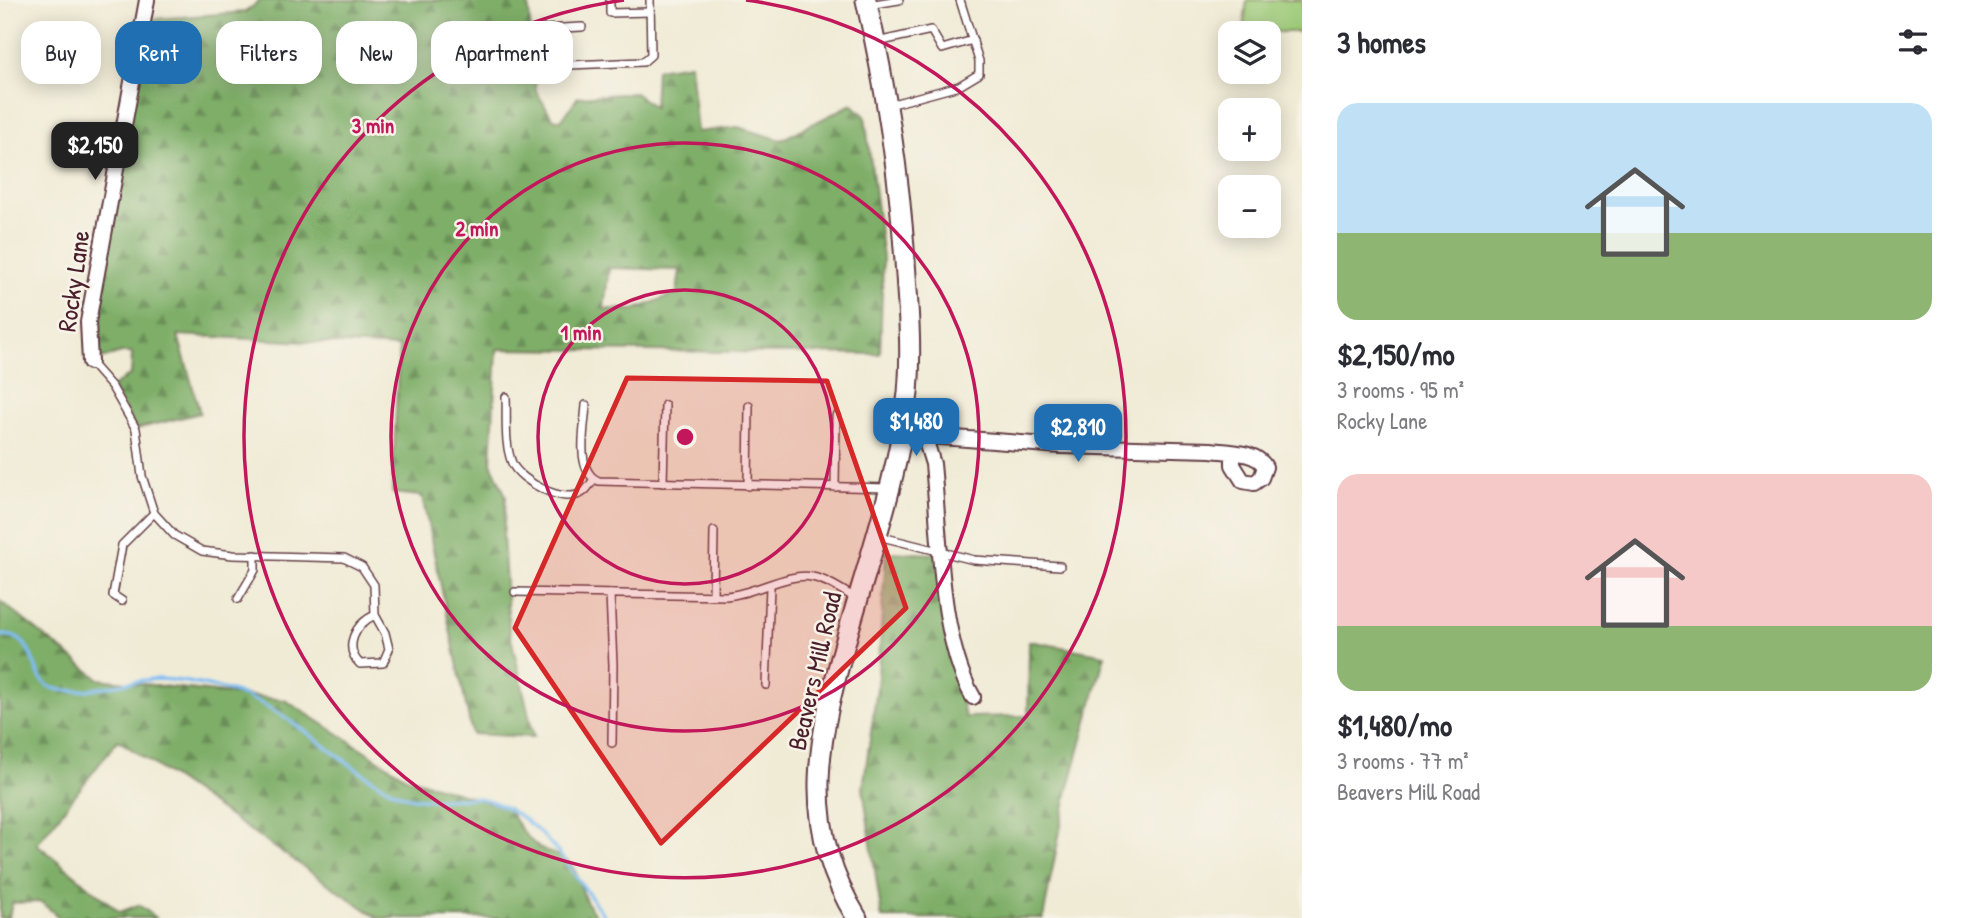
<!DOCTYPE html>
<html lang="en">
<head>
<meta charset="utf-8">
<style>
	body { margin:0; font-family:"Patrick Hand",sans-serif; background:#f7f7f7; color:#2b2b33; height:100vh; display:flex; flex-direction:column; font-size:26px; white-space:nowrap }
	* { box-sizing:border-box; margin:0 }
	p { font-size:23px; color:#7c7c81 }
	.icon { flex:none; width:38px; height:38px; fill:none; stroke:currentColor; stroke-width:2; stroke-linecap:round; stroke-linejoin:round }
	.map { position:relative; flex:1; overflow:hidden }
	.panel { display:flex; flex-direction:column; background:#fff; width:665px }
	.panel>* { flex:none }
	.top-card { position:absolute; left:21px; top:21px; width:665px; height:63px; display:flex; gap:14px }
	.buttons { position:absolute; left:1218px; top:21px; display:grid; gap:14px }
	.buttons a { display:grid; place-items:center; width:63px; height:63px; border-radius:14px; background:#fff; box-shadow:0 4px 18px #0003; font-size:35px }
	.price { position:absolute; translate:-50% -60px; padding:0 16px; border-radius:14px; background:#1f6fb2; color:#fff; font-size:23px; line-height:46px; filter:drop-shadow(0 2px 4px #0008) }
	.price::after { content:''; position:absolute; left:50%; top:42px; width:21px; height:16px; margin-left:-10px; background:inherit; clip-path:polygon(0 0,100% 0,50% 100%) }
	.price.on { background:#222; color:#fff }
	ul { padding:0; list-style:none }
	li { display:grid; align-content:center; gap:14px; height:371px; padding:0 35px }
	li span { display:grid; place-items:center; height:217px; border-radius:21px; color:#555 }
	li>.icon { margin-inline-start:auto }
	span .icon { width:126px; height:126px; fill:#fffc; stroke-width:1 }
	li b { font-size:30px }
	h2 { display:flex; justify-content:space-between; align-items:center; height:84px; padding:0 35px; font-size:30px }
	.tag { padding:0 24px; border-radius:21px; background:#fff; box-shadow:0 4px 18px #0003; font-size:24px; line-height:63px }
	.tag.on { background:#1f6fb2; color:#fff }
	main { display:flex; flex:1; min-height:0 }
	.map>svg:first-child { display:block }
</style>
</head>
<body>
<main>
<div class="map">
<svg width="1302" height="918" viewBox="0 0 1302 918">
	<defs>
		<pattern id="forest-firs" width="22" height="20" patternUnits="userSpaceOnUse" patternTransform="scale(1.75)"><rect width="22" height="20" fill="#7eae68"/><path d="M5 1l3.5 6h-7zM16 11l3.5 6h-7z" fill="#698d56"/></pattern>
	</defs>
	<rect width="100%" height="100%" fill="#f7f3e8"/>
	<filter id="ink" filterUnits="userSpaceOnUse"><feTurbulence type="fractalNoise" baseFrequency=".0143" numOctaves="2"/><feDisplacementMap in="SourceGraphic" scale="14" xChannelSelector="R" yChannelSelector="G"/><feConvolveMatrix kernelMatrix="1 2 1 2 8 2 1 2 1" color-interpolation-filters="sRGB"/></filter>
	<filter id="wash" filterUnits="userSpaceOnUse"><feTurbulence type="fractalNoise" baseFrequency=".00686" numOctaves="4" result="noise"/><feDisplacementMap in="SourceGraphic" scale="28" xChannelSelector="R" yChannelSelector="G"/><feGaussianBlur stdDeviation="1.57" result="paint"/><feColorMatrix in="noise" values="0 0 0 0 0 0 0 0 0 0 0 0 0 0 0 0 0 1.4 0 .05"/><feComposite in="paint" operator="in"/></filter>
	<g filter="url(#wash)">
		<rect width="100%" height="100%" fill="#f0ebd5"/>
		<path fill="#9dca78" stroke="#747452" stroke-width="2" d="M1247 0H1302V32H1243Z"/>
		<g fill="url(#forest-firs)" stroke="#64664a" stroke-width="2" fill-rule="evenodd">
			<path d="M261 0H528L536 91 553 119 561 120 578 97 635 93 654 107 656 69 690 64 697 132 738 127 781 140 852 104 865 116 883 258 880 354 497 349 491 463 506 496 503 537 509 629 534 737 472 734 422 496 392 493 399 347 178 335 200 413 136 429 112 387 131 374 132 353H122L90 362 88 342 144 20 245 12ZM609 268 680 270 677 293 634 310 604 309Z"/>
			<path d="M886 552 937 554 943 610 965 717 1028 716 1029 641 1105 655 1067 794 1043 918H882L863 788 877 689Z"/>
			<path d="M0 601 99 679 285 700 406 777 508 808C515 822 525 837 538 847 548 854 563 854 571 865 585 883 578 899 599 918H378L118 740 37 844 120 912 139 905 156 918H60L41 902 12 903 9 918H0Z"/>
		</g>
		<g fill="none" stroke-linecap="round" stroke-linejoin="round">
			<path stroke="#7fbdf3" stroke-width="3.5" d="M0 635C42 633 26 683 56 689 91 696 125 679 160 679 179 680 200 684 218 688 288 702 336 766 400 794 424 804 448 797 473 798 492 798 516 812 530 824 563 851 581 886 606 918"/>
		</g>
	</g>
	<g filter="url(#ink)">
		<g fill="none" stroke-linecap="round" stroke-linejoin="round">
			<g stroke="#633e44" stroke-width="10">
				<g id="lane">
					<path d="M610 0V13L650 12"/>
					<path d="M868 5 899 0"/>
					<path d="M582 27 544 29 545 66 643 62 651 55 650 0"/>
					<path d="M877 42 931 30 942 49 973 40"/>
					<path d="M889 105 959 86 979 74V61L960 0"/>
					<path d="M90 362 112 387 136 429 142 476 154 513 174 535 202 551 233 555 344 558 362 567 374 585 375 615 385 633 389 649 383 663 360 664C343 647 355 624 375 615"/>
					<path d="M506 397C507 419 504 443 512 463 520 481 565 506 583 492 587 490 591 483 594 479"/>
					<path d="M586 405C585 426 574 472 599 481L888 488"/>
					<path d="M663 483 665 405"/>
					<path d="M748 486 749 406"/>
					<path d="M835 487 836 416"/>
					<path d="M878 536 974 560 1060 566"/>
					<path d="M515 592 726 596C755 594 788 572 812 577 828 580 843 591 857 599"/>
					<path d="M610 594 613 665 612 743"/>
					<path d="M713 596 714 531"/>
					<path d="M238 599 255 570V555"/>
					<path d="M122 601 113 595 122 545 154 513"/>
					<path d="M766 685 770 587"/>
				</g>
			</g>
			<g stroke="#633e44" stroke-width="18">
				<g id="street">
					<path d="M90 362 88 322 147 0"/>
					<path d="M901 434 1061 446 1211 450C1227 452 1257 451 1265 467L1261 478 1254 483 1243 481 1233 465V453"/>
					<path d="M925 438 933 464C940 534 939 637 973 697"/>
				</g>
			</g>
			<g stroke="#633e44" stroke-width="23">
				<path id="secondary" d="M857 918C797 822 819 734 848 633 870 555 899 474 908 393 912 348 908 305 905 261 899 172 886 87 866 0"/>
			</g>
			<use href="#lane" stroke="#fff" stroke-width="7"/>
			<use href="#street" stroke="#fff" stroke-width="14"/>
			<use href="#secondary" stroke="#fff" stroke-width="19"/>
		</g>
	</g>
	<path fill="#d62828" fill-opacity="0.2" stroke="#d62828" stroke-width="5" stroke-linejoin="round" d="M627 378 827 381 906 608 661 843 515 628Z"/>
	<g fill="none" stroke="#c2185b" stroke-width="3.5">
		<circle cx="685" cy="437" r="147"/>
		<circle cx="685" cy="437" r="294"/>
		<path d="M746 0A441 441 0 1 1 624 0"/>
	</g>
	<g text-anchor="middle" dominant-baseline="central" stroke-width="5" stroke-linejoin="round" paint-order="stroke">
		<g font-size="26" fill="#4a1f2b" stroke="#f7f3e8">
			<text transform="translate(73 281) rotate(-82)">Rocky Lane</text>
			<text transform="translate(814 671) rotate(-77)">Beavers Mill Road</text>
		</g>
	</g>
	<circle cx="685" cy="437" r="10" fill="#c2185b" stroke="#f7f3e8" stroke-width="3.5"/>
	<g font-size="21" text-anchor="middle" font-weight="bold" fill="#c2185b" stroke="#f7f3e8" stroke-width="5" stroke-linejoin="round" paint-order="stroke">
		<text x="373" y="133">3 min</text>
		<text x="477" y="236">2 min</text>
		<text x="581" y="340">1 min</text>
	</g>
</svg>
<div class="buttons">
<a><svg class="icon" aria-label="layers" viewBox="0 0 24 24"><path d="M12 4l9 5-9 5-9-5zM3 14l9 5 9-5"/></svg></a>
<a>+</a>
<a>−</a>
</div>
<b class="price on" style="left:95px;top:182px">$2,150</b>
<b class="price" style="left:916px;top:458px">$1,480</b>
<b class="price" style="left:1078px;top:464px">$2,810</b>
<div class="top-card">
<a class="tag">Buy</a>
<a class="tag on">Rent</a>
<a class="tag">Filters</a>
<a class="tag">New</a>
<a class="tag">Apartment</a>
</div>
</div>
<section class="panel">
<h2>3 homes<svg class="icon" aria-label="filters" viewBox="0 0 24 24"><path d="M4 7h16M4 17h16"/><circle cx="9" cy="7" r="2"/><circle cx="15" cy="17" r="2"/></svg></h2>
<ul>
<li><span style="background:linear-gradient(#bfe0f5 60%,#8fb573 0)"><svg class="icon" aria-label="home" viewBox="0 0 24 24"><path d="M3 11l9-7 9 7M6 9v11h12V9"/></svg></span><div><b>$2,150/mo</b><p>3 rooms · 95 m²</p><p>Rocky Lane</p></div></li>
<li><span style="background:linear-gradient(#f6c9c9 70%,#8fb573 0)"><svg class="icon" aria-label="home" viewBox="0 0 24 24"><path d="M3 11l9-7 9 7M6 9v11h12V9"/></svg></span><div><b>$1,480/mo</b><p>3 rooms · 77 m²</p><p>Beavers Mill Road</p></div></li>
</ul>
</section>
</main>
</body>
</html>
